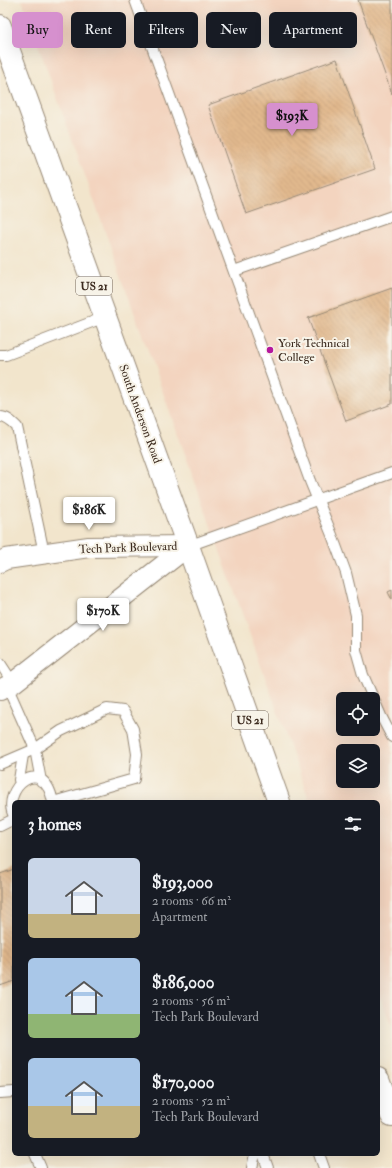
<!DOCTYPE html>
<html lang="en">
<head>
<meta charset="utf-8">
<style>
	body { margin:0; font-family:"IM FELL Double Pica",serif; background:#242831; color:#f1f3f6; height:100vh; display:flex; flex-direction:column; font-size:15px; white-space:nowrap }
	* { box-sizing:border-box; margin:0 }
	p { font-size:13px; color:#9ea1a6 }
	.icon { flex:none; width:22px; height:22px; fill:none; stroke:currentColor; stroke-width:2; stroke-linecap:round; stroke-linejoin:round }
	.map { position:relative; flex:1; overflow:hidden }
	.sheet { position:absolute; left:12px; top:800px; width:368px; height:356px; display:flex; flex-direction:column; background:#171b24; border-radius:6px; box-shadow:0 4px 16px #0002 }
	.sheet>* { flex:none }
	.top-card { position:absolute; left:12px; top:12px; width:368px; height:36px; display:flex; gap:8px }
	.controls { position:absolute; left:336px; top:692px; display:grid; gap:8px }
	.controls a { display:grid; place-items:center; width:44px; height:44px; border-radius:6px; background:#171b24; box-shadow:0 4px 16px #0002; font-size:20px }
	.price { position:absolute; translate:-50% -34px; padding:0 9px; border-radius:4px; background:#fff; color:#222; font-size:13px; line-height:26px; filter:drop-shadow(0 1px 2px #0008) }
	.price::after { content:''; position:absolute; left:50%; top:24px; width:12px; height:9px; margin-left:-6px; background:inherit; clip-path:polygon(0 0,100% 0,50% 100%) }
	.price.on { background:#d690ce; color:#111 }
	ul { padding:0; list-style:none }
	li { display:flex; align-items:center; gap:12px; height:100px; padding:0 16px }
	li span { display:grid; place-items:center; flex:none; width:112px; height:80px; border-radius:6px; color:#555 }
	li>.icon { margin-inline-start:auto }
	span .icon { width:48px; height:48px; fill:#fffc; stroke-width:1 }
	li b { font-size:17px }
	h2 { display:flex; justify-content:space-between; align-items:center; height:48px; padding:0 16px; font-size:17px }
	.chip { padding:0 14px; border-radius:6px; background:#171b24; box-shadow:0 4px 16px #0002; font-size:14px; line-height:36px }
	.chip.on { background:#d690ce; color:#111 }
	.map>svg:first-child { display:block }
</style>
</head>
<body>
<div class="map">
<svg width="392" height="1168" viewBox="0 0 392 1168">
	<defs>
		<pattern id="building-back-hatch" width="6" height="6" patternUnits="userSpaceOnUse"><rect width="6" height="6" fill="#e2b98e"/><path d="M-1 5l2 2M0 0l6 6M5-1l2 2" fill="none" stroke="#c39f7a"/></pattern>
	</defs>
	<rect width="100%" height="100%" fill="#f7f3e8"/>
	<filter id="ink" filterUnits="userSpaceOnUse"><feTurbulence type="fractalNoise" baseFrequency=".025" numOctaves="2"/><feDisplacementMap in="SourceGraphic" scale="8" xChannelSelector="R" yChannelSelector="G"/><feConvolveMatrix kernelMatrix="1 2 1 2 8 2 1 2 1" color-interpolation-filters="sRGB"/></filter>
	<filter id="wash" filterUnits="userSpaceOnUse"><feTurbulence type="fractalNoise" baseFrequency=".012" numOctaves="4" result="noise"/><feDisplacementMap in="SourceGraphic" scale="16" xChannelSelector="R" yChannelSelector="G"/><feGaussianBlur stdDeviation="0.9" result="paint"/><feColorMatrix in="noise" values="0 0 0 0 0 0 0 0 0 0 0 0 0 0 0 0 0 1.4 0 .05"/><feComposite in="paint" operator="in"/></filter>
	<g filter="url(#wash)">
		<rect width="100%" height="100%" fill="#f2e5cc"/>
		<path fill="#f3d4bf" fill-rule="evenodd" d="M22 0H392V1028L378 991V802H310ZM343 699H373V729H343ZM343 751H373V781H343Z"/>
		<g id="blocks">
			<g fill="url(#building-back-hatch)">
				<path d="M358 0H392V94Z"/>
				<path d="M337 59 375 169 246 214 208 105Z"/>
				<path d="M392 288V404L346 421 308 318Z"/>
				<path d="M392 590V600L388 592Z"/>
				<path d="M14 869V981L0 986V874Z"/>
			</g>
		</g>
	</g>
	<g filter="url(#ink)">
		<use href="#blocks" fill-opacity="0" stroke="#968875" stroke-width="1"/>
		<g fill="none" stroke-linecap="round" stroke-linejoin="round">
			<g stroke="#968875" stroke-width="12">
				<g id="service">
					<path d="M135 0 310 481 332 535 346 573 356 615V650L363 675 381 716 392 737"/>
					<path d="M234 271 392 216"/>
					<path d="M0 355H6L105 317"/>
					<path d="M0 417C7 417 12 422 17 427L44 553"/>
					<path d="M188 546 392 473"/>
					<path d="M0 663 13 683"/>
					<path d="M0 764 35 749 7 686"/>
					<path d="M19 780 23 755"/>
					<path d="M14 816C0 790 43 752 53 802L134 779 137 754 133 729 123 711 107 709 61 731 35 749 41 781"/>
					<path d="M0 826 14 819"/>
					<path d="M0 1093 14 1092"/>
					<path d="M35 1154 41 1168"/>
					<path d="M263 1154 268 1168"/>
					<path d="M319 1154 324 1168"/>
					<path d="M252 1168 255 1154"/>
				</g>
			</g>
			<g stroke="#968875" stroke-width="22">
				<g id="minor">
					<path d="M0 562 6 559 89 547 188 546"/>
					<path d="M0 690 13 683 188 546"/>
				</g>
			</g>
			<g stroke="#968875" stroke-width="24">
				<g id="primary">
					<path d="M0 26 188 546 279 802"/>
					<path d="M378 1079 392 1116"/>
				</g>
			</g>
			<use href="#service" stroke="#fff" stroke-width="10"/>
			<use href="#minor" stroke="#fff" stroke-width="20"/>
			<use href="#primary" stroke="#fff" stroke-width="22"/>
		</g>
	</g>
	<circle fill="#b5179e" stroke="#f7f3e8" stroke-width="1.5" cx="270" cy="350" r="4"/>
	<g text-anchor="middle" dominant-baseline="central" stroke-width="4" stroke-linejoin="round" paint-order="stroke">
		<g fill="#f7f3e8" stroke="#73665b" stroke-width="1">
			<rect x="76" y="277" width="36" height="18" rx="3"/>
			<rect x="232" y="711" width="36" height="18" rx="3"/>
		</g>
		<g font-size="11" font-weight="bold" fill="#3b2a1e">
			<text x="94" y="286">US 21</text>
			<text x="250" y="720">US 21</text>
		</g>
		<g font-size="12" fill="#3b2a1e" stroke="#f7f3e8" text-anchor="start">
			<text x="278" y="343">York Technical<tspan x="278" dy="14">College</tspan></text>
		</g>
		<g font-size="12" fill="#3b2a1e" stroke="#f7f3e8">
			<text transform="translate(140 414) rotate(70)">South Anderson Road</text>
			<text transform="translate(128 548) rotate(-2)">Tech Park Boulevard</text>
		</g>
	</g>
</svg>
<div class="controls">
<a><svg class="icon" aria-label="locate" viewBox="0 0 24 24"><circle cx="12" cy="12" r="6"/><path d="M12 2v4M12 18v4M2 12h4M18 12h4"/></svg></a>
<a><svg class="icon" aria-label="layers" viewBox="0 0 24 24"><path d="M12 4l9 5-9 5-9-5zM3 14l9 5 9-5"/></svg></a>
</div>
<b class="price on" style="left:292px;top:137px">$193K</b>
<b class="price" style="left:89px;top:531px">$186K</b>
<b class="price" style="left:103px;top:632px">$170K</b>
<div class="top-card">
<a class="chip on">Buy</a>
<a class="chip">Rent</a>
<a class="chip">Filters</a>
<a class="chip">New</a>
<a class="chip">Apartment</a>
</div>
<section class="sheet">
<h2>3 homes<svg class="icon" aria-label="filters" viewBox="0 0 24 24"><path d="M4 7h16M4 17h16"/><circle cx="9" cy="7" r="2"/><circle cx="15" cy="17" r="2"/></svg></h2>
<ul>
<li><span style="background:linear-gradient(#c9d6e8 70%,#c2b280 0)"><svg class="icon" aria-label="home" viewBox="0 0 24 24"><path d="M3 11l9-7 9 7M6 9v11h12V9"/></svg></span><div><b>$193,000</b><p>2 rooms · 66 m²</p><p>Apartment</p></div></li>
<li><span style="background:linear-gradient(#a9c7e8 70%,#8fb573 0)"><svg class="icon" aria-label="home" viewBox="0 0 24 24"><path d="M3 11l9-7 9 7M6 9v11h12V9"/></svg></span><div><b>$186,000</b><p>2 rooms · 56 m²</p><p>Tech Park Boulevard</p></div></li>
<li><span style="background:linear-gradient(#a9c7e8 60%,#c2b280 0)"><svg class="icon" aria-label="home" viewBox="0 0 24 24"><path d="M3 11l9-7 9 7M6 9v11h12V9"/></svg></span><div><b>$170,000</b><p>2 rooms · 52 m²</p><p>Tech Park Boulevard</p></div></li>
</ul>
</section>
</div>
</body>
</html>
